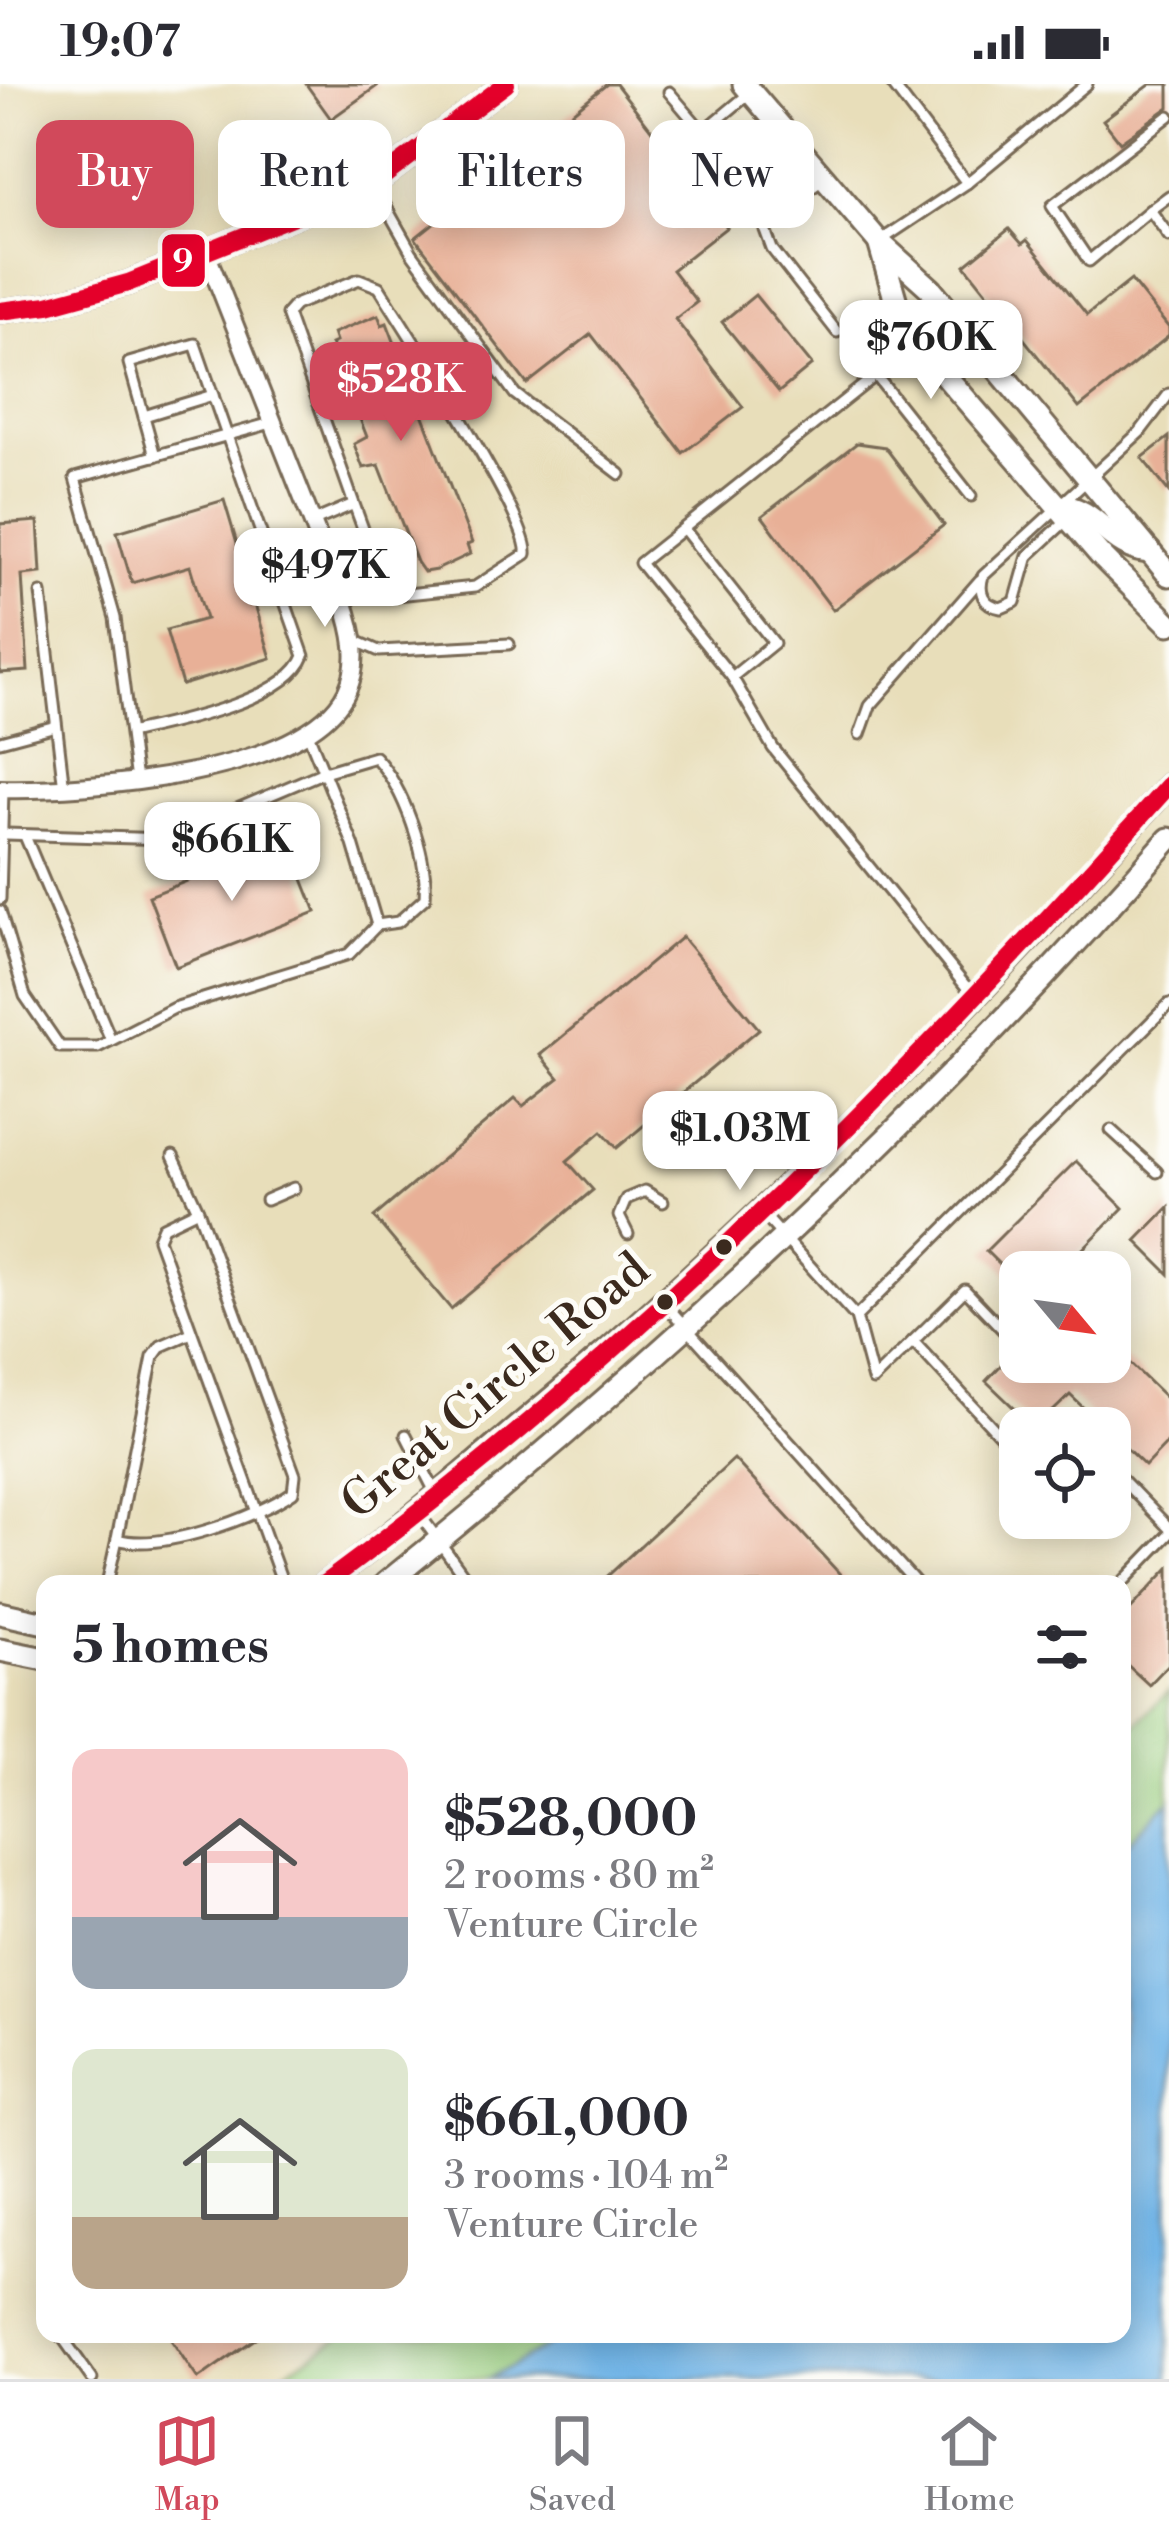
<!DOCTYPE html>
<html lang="en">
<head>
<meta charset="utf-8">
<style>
	body { margin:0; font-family:"Libre Bodoni",serif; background:#f2f2f3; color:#2b2b33; height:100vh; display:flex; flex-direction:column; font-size:45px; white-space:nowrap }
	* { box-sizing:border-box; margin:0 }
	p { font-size:39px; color:#7c7c81 }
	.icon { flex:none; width:66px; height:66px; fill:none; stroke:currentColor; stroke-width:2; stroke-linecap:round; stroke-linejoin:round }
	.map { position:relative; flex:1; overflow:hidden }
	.sheet { position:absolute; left:36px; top:1491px; width:1095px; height:768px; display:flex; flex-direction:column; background:#fff; border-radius:24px; box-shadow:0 6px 30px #0003 }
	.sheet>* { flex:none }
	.guide { position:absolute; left:36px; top:36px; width:1098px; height:108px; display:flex; gap:24px }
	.needle { width:78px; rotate:119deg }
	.tools { position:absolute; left:999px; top:1167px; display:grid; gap:24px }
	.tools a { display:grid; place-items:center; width:132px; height:132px; border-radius:24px; background:#fff; box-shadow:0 6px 30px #0003; font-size:60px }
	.price { position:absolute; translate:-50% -102px; padding:0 27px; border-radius:24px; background:#fff; color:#222; font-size:39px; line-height:78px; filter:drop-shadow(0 3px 6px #0008) }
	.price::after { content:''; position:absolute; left:50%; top:72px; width:36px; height:27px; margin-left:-18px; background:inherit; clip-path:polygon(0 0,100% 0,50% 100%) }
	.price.on { background:#d1495b; color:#fff }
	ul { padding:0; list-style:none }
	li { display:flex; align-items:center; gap:36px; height:300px; padding:0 36px }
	li span { display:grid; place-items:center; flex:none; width:336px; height:240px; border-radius:24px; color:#555 }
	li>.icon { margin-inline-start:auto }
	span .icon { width:144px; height:144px; fill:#fffc; stroke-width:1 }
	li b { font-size:51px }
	h2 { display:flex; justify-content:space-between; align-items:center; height:144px; padding:0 36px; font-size:51px }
	.tag { padding:0 42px; border-radius:24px; background:#fff; box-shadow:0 6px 30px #0003; font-size:42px; line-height:108px }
	.tag.on { background:#d1495b; color:#fff }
	.status { display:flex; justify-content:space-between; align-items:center; height:84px; padding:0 60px; background:#fff; direction:ltr }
	.status svg { height:33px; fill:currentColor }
	.tabs { display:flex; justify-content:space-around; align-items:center; height:168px; border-top:3px solid #e1e1e2; background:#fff; font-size:33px; color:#7c7c81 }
	.tabs a { display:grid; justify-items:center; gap:6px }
	.tabs .on { color:#d1495b }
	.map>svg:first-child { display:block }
</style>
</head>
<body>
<div class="status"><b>19:07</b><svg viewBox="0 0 49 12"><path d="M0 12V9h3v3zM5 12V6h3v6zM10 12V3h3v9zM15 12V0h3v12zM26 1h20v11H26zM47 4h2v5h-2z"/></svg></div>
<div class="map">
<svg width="1169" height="2295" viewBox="0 0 1169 2295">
	<rect width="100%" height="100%" fill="#fdfcf7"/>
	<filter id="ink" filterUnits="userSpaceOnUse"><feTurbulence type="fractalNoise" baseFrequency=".00833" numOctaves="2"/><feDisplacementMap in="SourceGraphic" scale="24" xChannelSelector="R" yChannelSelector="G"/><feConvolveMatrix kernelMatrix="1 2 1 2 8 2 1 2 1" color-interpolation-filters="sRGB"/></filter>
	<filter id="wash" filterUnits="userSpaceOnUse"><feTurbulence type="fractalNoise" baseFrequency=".004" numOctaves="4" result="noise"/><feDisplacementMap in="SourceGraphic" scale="48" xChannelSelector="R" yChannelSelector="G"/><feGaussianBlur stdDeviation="2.7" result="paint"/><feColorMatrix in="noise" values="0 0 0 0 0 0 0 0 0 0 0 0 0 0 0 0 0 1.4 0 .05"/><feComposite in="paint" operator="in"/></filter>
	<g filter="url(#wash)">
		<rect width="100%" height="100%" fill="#e8deba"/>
		<g fill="#98ce7f" stroke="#6a7c4e" stroke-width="3">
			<path d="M1169 1607V1731L1122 1783V1654Z"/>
			<path d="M344 2250H569L488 2295H273Z"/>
		</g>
		<path fill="#72b6e8" stroke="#567083" stroke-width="3" d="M1169 1717V2295H488L569 2250H1122V1765Z"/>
		<g id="blocks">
			<g fill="#e8b097">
				<path d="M306 0H380L331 35Z"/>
				<path d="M607 0H616L727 143 672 186 697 218 675 235 743 323 683 369 591 250 527 300 415 154Z"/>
				<path d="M1151 0H1169V23L1120 58 1103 36Z"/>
				<path d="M1009 145 1022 160 1027 156 1087 231 1131 196 1169 244V252L1079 324 965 181Z"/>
				<path d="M755 211 812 281 779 308 722 238Z"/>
				<path d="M378 231 382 241 387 239 472 459 467 461 470 470 436 486 424 488 417 478 379 381 363 384 354 360 367 353 331 260 336 258 333 249Z"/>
				<path d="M1169 353V408L1142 374Z"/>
				<path d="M857 359 885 363 944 441 833 526 762 432Z"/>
				<path d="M224 416 271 574 182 601 166 546 206 535 190 482 132 499 117 448Z"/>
				<path d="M38 437 41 489 22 491 28 587 0 589V440Z"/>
				<path d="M288 757 316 828 176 883 149 812Z"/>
				<path d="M682 853 759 945 617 1064 602 1047 567 1077 593 1106 451 1225 374 1133 515 1014 523 1022 559 994 540 971Z"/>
				<path d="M1076 1077 1123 1124 1060 1188H1020V1201L986 1167Z"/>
				<path d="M1169 1123V1190L1136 1157Z"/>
				<path d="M1110 1260 1169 1317V1357L1145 1382 1070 1311 1035 1344 986 1297 1020 1261V1278H1110Z"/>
				<path d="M734 1375 849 1500H599Z"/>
				<path d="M1169 1484V1580L1149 1601 1122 1576V1534Z"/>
				<path d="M167 2250H262L198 2295Z"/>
			</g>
		</g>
	</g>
	<g filter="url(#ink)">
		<use href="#blocks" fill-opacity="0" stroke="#786955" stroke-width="3"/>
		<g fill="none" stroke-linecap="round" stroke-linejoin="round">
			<g stroke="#786955" stroke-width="15">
				<g id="service">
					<path d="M669 8 703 48 751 8"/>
					<path d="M1169 32 1052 122 1089 177 1150 126 1169 152"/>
					<path d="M703 48 745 100"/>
					<path d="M824 95 774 130 765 146 772 165 837 248"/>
					<path d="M967 99 1087 0"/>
					<path d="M373 100 412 169 515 310 620 390"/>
					<path d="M1150 126 1169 112"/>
					<path d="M880 157 967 99 892 0"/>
					<path d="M914 261 640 479 732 593 773 664 972 910"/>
					<path d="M877 293 971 412"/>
					<path d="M144 332 213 311"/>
					<path d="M1069 434 1028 472 1015 518 1001 524C983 521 978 508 983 492L1140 348 1169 310"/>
					<path d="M314 437 354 420 287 230 295 221 359 195 379 203C405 245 531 437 526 470L475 503 397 511 382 497 354 420"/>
					<path d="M684 445 774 559 732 593"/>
					<path d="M41 509 64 705"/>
					<path d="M354 556 379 567 509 560"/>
					<path d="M133 648C178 638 287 616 304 572L195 260 129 279 155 372"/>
					<path d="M860 650 870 622 980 496"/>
					<path d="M0 657 56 642"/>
					<path d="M136 697 115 534 75 394 275 338"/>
					<path d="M6 750 167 755 324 688 375 673C404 704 428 772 425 814L398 838 377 841"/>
					<path d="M25 752 111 956"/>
					<path d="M0 815 3 706"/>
					<path d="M0 827 25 912 60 963H98L174 924 349 870 377 841 353 760 307 647"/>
					<path d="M1111 1046 1157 1088"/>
					<path d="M173 1072 198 1126"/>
					<path d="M266 1116 294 1104"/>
					<path d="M761 1128 856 1233 1169 920"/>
					<path d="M628 1150 619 1132 626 1115 645 1107 663 1118"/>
					<path d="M664 1219 917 1500"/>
					<path d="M856 1233 873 1296 913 1257"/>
					<path d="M191 1249 161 1262 153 1273 117 1455C161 1468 256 1434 293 1408L295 1391 198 1126 163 1143 158 1155 283 1500"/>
					<path d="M1009 1252 965 1206 913 1257 1020 1373"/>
					<path d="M1065 1344H1073"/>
					<path d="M406 1351 436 1410"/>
					<path d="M1110 1383 1169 1444"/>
					<path d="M417 1427 470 1500"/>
					<path d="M107 1500 117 1455"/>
					<path d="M1121 1500 1169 1450"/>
					<path d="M60 2250 92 2295"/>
				</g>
			</g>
			<g stroke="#786955" stroke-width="22">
				<path id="minor" d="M0 705C83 707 307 692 347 607 361 577 353 546 343 516L207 171"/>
			</g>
			<g stroke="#786955" stroke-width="27">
				<g id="tertiary">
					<path d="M744 0 879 158 931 205 1169 491"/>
					<path d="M879 158 900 232 917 259 1101 472 1169 540"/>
					<path d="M0 227 48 221 128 199 373 100 506 0"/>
					<path d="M1058 422C1098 422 1109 466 1150 468"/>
					<path d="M324 1500C391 1452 453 1398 515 1345 752 1149 966 931 1169 701"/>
					<path d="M385 1500C667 1273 931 1027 1169 755"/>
					<path d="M0 1529 45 1539"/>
					<path d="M0 1566 45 1575"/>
				</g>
			</g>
			<use href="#service" stroke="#fff" stroke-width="9"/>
			<use href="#minor" stroke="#fff" stroke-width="16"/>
			<use href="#tertiary" stroke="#fff" stroke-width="21"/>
			<g stroke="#fdfcf7" stroke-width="27">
				<g id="bus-1">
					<path d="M0 227 48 221 128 199 373 100 506 0"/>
					<path d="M324 1500C636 1271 911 989 1169 701"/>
				</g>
			</g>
			<use href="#bus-1" stroke="#e4002b" stroke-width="18"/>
		</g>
	</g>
	<g fill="#3b2a1e" stroke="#fdfcf7" stroke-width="4.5">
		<circle cx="724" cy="1163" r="10"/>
		<circle cx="665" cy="1218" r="10"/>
	</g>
	<g text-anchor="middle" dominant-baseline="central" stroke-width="10" stroke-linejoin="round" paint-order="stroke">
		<g font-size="48" fill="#3b2a1e" stroke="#fdfcf7">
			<text transform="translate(496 1303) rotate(-40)">Great Circle Road</text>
		</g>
	</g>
	<rect stroke="#fdfcf7" stroke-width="4.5" x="160" y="148" width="47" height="57" rx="12" fill="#e4002b"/>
	<g font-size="33" text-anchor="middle" font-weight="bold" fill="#fff">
		<text x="183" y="188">9</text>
	</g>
</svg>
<div class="tools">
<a><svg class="needle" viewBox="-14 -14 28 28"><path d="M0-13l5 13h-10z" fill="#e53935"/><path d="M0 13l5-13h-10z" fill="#7c7c81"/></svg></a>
<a><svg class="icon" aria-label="locate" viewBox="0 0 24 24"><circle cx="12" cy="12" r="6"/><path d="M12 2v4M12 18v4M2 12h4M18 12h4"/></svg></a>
</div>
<b class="price" style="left:931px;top:318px">$760K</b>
<b class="price on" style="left:401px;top:360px">$528K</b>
<b class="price" style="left:325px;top:546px">$497K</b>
<b class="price" style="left:232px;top:820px">$661K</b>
<b class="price" style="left:740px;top:1109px">$1.03M</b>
<div class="guide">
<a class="tag on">Buy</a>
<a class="tag">Rent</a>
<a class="tag">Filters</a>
<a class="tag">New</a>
</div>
<section class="sheet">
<h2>5 homes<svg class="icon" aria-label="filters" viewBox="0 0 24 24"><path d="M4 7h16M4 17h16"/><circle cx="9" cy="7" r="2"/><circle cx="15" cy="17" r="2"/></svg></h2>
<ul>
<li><span style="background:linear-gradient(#f6c9c9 70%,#9aa5b1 0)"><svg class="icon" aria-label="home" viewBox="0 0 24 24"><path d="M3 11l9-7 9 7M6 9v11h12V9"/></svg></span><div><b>$528,000</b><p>2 rooms · 80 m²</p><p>Venture Circle</p></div></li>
<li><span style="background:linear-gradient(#dfe7d0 70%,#b9a48a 0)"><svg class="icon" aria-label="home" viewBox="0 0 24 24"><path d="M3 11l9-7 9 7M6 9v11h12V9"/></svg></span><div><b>$661,000</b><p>3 rooms · 104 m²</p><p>Venture Circle</p></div></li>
</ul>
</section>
</div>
<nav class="tabs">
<a class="on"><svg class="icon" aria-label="map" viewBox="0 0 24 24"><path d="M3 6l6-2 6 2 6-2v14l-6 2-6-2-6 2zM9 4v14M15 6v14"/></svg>Map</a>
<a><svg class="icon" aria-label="saved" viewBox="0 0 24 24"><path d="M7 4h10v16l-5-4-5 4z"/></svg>Saved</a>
<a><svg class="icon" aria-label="home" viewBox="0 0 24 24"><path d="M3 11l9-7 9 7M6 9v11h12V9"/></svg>Home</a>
</nav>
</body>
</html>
